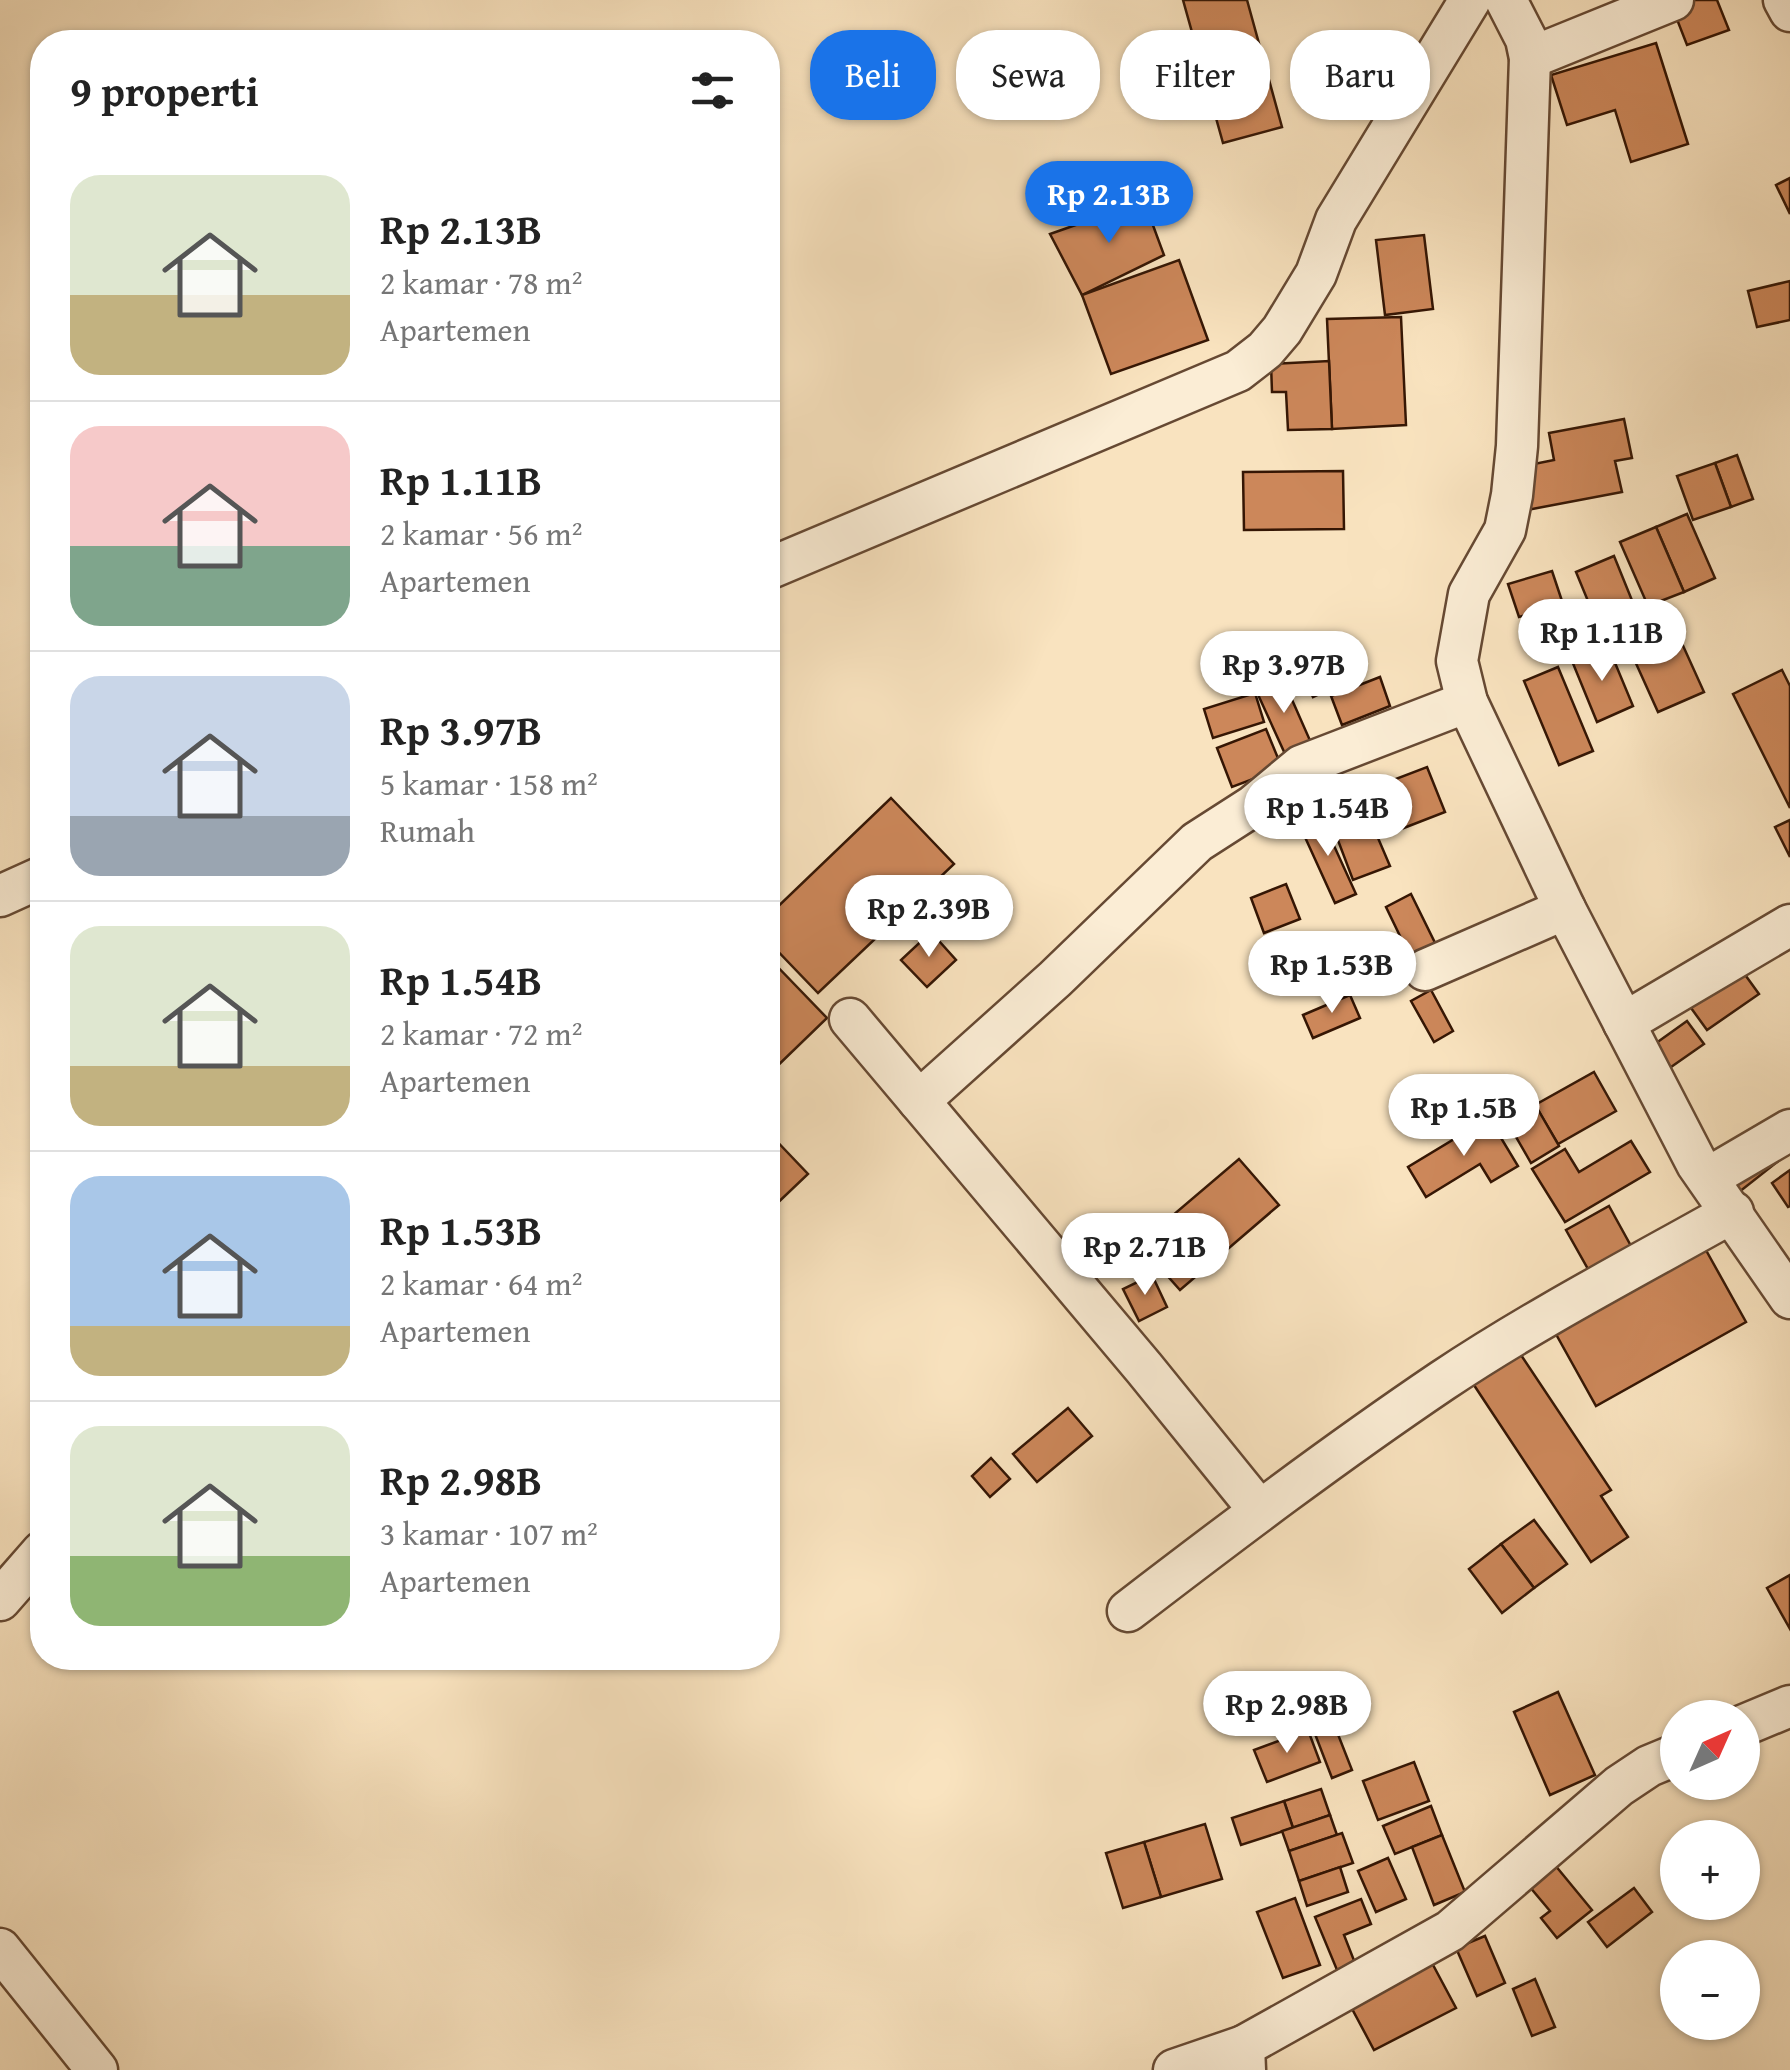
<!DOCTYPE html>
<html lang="id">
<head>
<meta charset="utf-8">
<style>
	body { margin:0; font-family:"Gentium Book Plus",serif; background:#f2f2f2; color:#222; height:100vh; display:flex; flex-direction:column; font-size:38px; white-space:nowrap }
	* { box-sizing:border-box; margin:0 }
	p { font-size:32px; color:#767676 }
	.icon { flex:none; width:55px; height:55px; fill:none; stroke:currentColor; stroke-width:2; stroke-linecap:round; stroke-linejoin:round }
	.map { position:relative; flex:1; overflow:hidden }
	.sheet { position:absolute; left:30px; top:30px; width:750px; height:1640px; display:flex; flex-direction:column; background:#fff; border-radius:40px; box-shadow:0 2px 8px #0004 }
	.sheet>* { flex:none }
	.top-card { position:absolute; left:810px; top:30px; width:830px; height:90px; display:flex; gap:20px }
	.needle { width:65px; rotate:45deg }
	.tools { position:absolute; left:1660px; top:1700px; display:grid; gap:20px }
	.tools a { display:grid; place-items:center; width:100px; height:100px; border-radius:50%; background:#fff; box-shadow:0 2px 8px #0004; font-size:50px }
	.price { position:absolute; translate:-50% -85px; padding:0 22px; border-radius:35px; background:#fff; color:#222; font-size:32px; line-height:65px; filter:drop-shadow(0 2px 5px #0008) }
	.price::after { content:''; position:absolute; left:50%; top:60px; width:30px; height:22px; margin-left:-15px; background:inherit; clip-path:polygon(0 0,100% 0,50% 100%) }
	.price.selected { background:#1a73e8; color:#fff }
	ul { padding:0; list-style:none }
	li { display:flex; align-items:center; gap:30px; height:250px; padding:0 40px }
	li+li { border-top:2px solid #e0e0e0 }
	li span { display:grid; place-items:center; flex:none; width:280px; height:200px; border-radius:30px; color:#555 }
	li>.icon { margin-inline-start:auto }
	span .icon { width:120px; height:120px; fill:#fffc; stroke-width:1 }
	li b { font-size:42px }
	h2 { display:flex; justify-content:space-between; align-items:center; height:120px; padding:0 40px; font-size:42px }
	.tag { padding:0 35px; border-radius:40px; background:#fff; box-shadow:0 2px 8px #0004; font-size:35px; line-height:90px }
	.tag.selected { background:#1a73e8; color:#fff }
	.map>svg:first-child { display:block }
</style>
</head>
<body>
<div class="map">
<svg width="1790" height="2070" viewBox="0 0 1790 2070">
	<rect width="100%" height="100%" fill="#f9e3bf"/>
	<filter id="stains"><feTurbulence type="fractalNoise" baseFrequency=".002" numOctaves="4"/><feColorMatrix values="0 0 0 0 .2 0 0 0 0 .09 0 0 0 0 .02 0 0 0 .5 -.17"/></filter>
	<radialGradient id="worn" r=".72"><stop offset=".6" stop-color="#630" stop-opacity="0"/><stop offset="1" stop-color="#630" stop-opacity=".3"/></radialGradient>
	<g fill="#cc875a" stroke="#351604" stroke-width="2.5">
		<path d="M1183 0H1247L1282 127 1223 143Z"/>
		<path d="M1681 0H1717L1729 30 1687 45 1671 4Z"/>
		<path d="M1656 43 1688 144 1631 162 1615 110 1567 125 1551 75Z"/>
		<path d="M1790 178V214L1776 185Z"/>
		<path d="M1144 201 1164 255 1082 295 1050 234Z"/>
		<path d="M1424 235 1433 309 1385 315 1376 240Z"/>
		<path d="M1179 260 1208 340 1111 374 1082 295Z"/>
		<path d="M1790 281V320L1757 327 1748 291Z"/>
		<path d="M1401 317 1406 425 1332 429 1327 319Z"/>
		<path d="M1329 361 1332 429 1288 430 1286 392H1272L1271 364Z"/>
		<path d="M1624 419 1632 458 1615 461 1622 492 1527 510 1519 467 1554 460 1549 433Z"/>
		<path d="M1737 455 1753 499 1731 507 1715 463Z"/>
		<path d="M1715 463 1731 507 1693 520 1677 476Z"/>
		<path d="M1343 471 1344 529 1244 530 1243 472Z"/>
		<path d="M1687 514 1715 578 1684 592 1656 527Z"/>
		<path d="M1656 527 1684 592 1648 606 1620 542Z"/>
		<path d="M1614 556 1642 625 1604 640 1576 572Z"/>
		<path d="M1552 571 1563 604 1519 617 1508 584Z"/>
		<path d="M1675 628 1704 692 1658 712 1629 648Z"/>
		<path d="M1331 638 1351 679 1313 697 1293 656Z"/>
		<path d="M1608 646 1633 706 1597 722 1572 661Z"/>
		<path d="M1558 667 1593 751 1559 765 1524 681Z"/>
		<path d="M1782 670 1790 686V808L1733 694Z"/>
		<path d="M1282 677 1312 745 1286 756 1255 688Z"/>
		<path d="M1380 677 1390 706 1342 725 1331 696Z"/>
		<path d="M1255 693 1264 722 1213 738 1204 709Z"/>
		<path d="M1266 729 1282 768 1232 787 1217 748Z"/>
		<path d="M1427 767 1445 812 1378 838 1390 866 1353 880 1325 806Z"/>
		<path d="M891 798 954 864 818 993 768 941V916Z"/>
		<path d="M1320 815 1356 894 1335 903 1299 824Z"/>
		<path d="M1790 820V857L1775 827Z"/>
		<path d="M1286 884 1300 919 1264 933 1251 898Z"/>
		<path d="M1411 894 1440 953 1414 965 1386 907Z"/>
		<path d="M931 932 956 960 927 987 901 960Z"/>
		<path d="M771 960 827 1018 768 1075V963Z"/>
		<path d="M1738 965 1759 994 1707 1030 1686 1001Z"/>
		<path d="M1431 990 1453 1031 1434 1042 1411 1001Z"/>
		<path d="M1350 995 1360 1018 1313 1038 1303 1015Z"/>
		<path d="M1687 1021 1704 1044 1661 1074 1645 1051Z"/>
		<path d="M1594 1072 1616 1111 1558 1144 1535 1105Z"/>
		<path d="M1529 1094 1559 1146 1531 1163 1501 1111Z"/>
		<path d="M1489 1118 1518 1166 1491 1182 1480 1164 1426 1197 1408 1167Z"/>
		<path d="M768 1132 808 1174 768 1212Z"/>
		<path d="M1631 1141 1650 1172 1565 1222 1532 1169 1565 1149 1579 1172Z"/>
		<path d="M1786 1155 1734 1196 1723 1183Z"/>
		<path d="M1239 1159 1279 1205 1180 1290 1139 1244Z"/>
		<path d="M1790 1170V1206L1788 1207 1772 1183Z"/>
		<path d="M1609 1206 1631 1246 1588 1269 1566 1230Z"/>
		<path d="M1702 1243 1746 1322 1596 1406 1552 1327Z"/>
		<path d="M1152 1275 1167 1307 1139 1321 1123 1289Z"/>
		<path d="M1513 1343 1611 1490 1601 1496 1628 1537 1591 1562 1466 1373Z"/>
		<path d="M1068 1408 1092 1436 1037 1482 1013 1454Z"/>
		<path d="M991 1458 1010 1479 990 1497 972 1476Z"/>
		<path d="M1534 1520 1567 1564 1534 1588 1501 1544Z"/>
		<path d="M1501 1544 1534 1588 1502 1613 1469 1569Z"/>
		<path d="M1790 1575V1629L1767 1588Z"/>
		<path d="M1558 1692 1595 1775 1550 1795 1514 1712Z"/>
		<path d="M1330 1714 1352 1770 1332 1778 1310 1721Z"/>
		<path d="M1308 1730 1320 1762 1267 1782 1254 1750Z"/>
		<path d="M1414 1762 1429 1801 1378 1820 1363 1781Z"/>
		<path d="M1321 1789 1330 1815 1293 1828 1284 1801Z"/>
		<path d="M1284 1801 1293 1828 1241 1845 1232 1818Z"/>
		<path d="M1431 1806 1442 1835 1395 1854 1383 1826Z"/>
		<path d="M1330 1815 1337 1835 1289 1851 1282 1831Z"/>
		<path d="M1205 1824 1222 1879 1161 1897 1144 1842Z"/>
		<path d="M1342 1833 1353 1863 1299 1881 1289 1851Z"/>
		<path d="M1442 1835 1465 1892 1434 1905 1412 1847Z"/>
		<path d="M1144 1842 1161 1897 1123 1908 1106 1853Z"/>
		<path d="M1388 1858 1406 1899 1376 1912 1358 1871Z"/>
		<path d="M1550 1859 1592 1910 1557 1938 1541 1918 1550 1911 1524 1880Z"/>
		<path d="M1340 1867 1348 1892 1307 1906 1299 1881Z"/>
		<path d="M1634 1888 1652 1912 1607 1947 1588 1922Z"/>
		<path d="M1295 1898 1320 1965 1283 1978 1257 1912Z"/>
		<path d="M1361 1899 1371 1924 1344 1935 1355 1963 1337 1970 1315 1917Z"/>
		<path d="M1485 1936 1505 1983 1477 1996 1456 1948Z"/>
		<path d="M1432 1963 1456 2008 1374 2050 1350 2005Z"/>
		<path d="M1535 1979 1555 2027 1532 2036 1513 1989Z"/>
	</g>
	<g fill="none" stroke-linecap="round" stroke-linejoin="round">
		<g stroke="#664933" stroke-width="45">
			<g id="minor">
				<path d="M1506 0 1526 39 1530 58 1517 446 1512 495 1505 530 1469 594 1457 661 1467 702 1565 909 1697 1164 1790 1298"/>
				<path d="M1784 0 1790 11"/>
				<path d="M1530 58 1673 0"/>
				<path d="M768 569 1238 371 1265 350 1282 330 1316 274 1336 220 1470 0"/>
				<path d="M0 896 42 877"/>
				<path d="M1425 970 1565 909"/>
				<path d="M850 1019 1144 1368 1259 1510"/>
				<path d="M1624 1023 1790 925"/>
				<path d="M919 1101 1055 979 1197 842 1253 806 1301 766 1467 702"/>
				<path d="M1708 1178 1790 1130"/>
				<path d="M0 1600 42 1552"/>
				<path d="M1128 1611C1231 1532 1334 1454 1442 1381 1535 1319 1635 1267 1733 1212"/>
				<path d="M1742 1726 1790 1706"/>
				<path d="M0 1949 97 2070"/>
				<path d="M1174 2070 1244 2046"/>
				<path d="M1245 2070 1244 2046 1450 1931 1619 1786 1649 1766 1678 1754"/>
			</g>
		</g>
		<use href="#minor" stroke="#fbedd5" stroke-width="40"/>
	</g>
	<rect width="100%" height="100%" filter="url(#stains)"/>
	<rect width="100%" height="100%" fill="url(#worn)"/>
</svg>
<div class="tools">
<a><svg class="needle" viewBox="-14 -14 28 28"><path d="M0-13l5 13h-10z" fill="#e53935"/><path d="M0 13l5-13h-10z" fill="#767676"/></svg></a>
<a>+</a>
<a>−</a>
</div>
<b class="price selected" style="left:1109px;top:246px">Rp 2.13B</b>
<b class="price" style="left:1602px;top:684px">Rp 1.11B</b>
<b class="price" style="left:1284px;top:716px">Rp 3.97B</b>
<b class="price" style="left:1328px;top:859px">Rp 1.54B</b>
<b class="price" style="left:929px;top:960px">Rp 2.39B</b>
<b class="price" style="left:1332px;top:1016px">Rp 1.53B</b>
<b class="price" style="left:1464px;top:1159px">Rp 1.5B</b>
<b class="price" style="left:1145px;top:1298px">Rp 2.71B</b>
<b class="price" style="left:1287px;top:1756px">Rp 2.98B</b>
<div class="top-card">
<a class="tag selected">Beli</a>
<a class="tag">Sewa</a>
<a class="tag">Filter</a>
<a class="tag">Baru</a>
</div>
<section class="sheet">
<h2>9 properti<svg class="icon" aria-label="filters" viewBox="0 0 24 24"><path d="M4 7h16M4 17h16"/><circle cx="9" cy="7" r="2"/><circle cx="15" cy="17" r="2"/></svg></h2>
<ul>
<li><span style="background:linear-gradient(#dfe7d0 60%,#c2b280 0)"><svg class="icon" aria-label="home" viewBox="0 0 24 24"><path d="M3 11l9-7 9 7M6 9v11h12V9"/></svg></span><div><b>Rp 2.13B</b><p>2 kamar · 78 m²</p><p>Apartemen</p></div></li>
<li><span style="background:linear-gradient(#f6c9c9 60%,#7fa58c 0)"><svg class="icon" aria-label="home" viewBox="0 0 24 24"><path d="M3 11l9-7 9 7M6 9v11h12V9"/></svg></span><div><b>Rp 1.11B</b><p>2 kamar · 56 m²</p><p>Apartemen</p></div></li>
<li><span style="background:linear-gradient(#c9d6e8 70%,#9aa5b1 0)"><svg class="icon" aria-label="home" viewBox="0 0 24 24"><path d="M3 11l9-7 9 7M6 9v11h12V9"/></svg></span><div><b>Rp 3.97B</b><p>5 kamar · 158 m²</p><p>Rumah</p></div></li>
<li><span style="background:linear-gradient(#dfe7d0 70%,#c2b280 0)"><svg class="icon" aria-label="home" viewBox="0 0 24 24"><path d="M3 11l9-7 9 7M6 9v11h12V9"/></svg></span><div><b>Rp 1.54B</b><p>2 kamar · 72 m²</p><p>Apartemen</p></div></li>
<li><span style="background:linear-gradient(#a9c7e8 75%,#c2b280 0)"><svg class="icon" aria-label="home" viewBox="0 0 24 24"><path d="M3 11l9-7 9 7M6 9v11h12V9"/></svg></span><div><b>Rp 1.53B</b><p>2 kamar · 64 m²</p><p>Apartemen</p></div></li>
<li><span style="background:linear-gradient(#dfe7d0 65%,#8fb573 0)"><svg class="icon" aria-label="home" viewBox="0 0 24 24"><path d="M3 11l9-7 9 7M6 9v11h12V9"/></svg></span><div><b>Rp 2.98B</b><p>3 kamar · 107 m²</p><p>Apartemen</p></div></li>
</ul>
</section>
</div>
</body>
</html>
